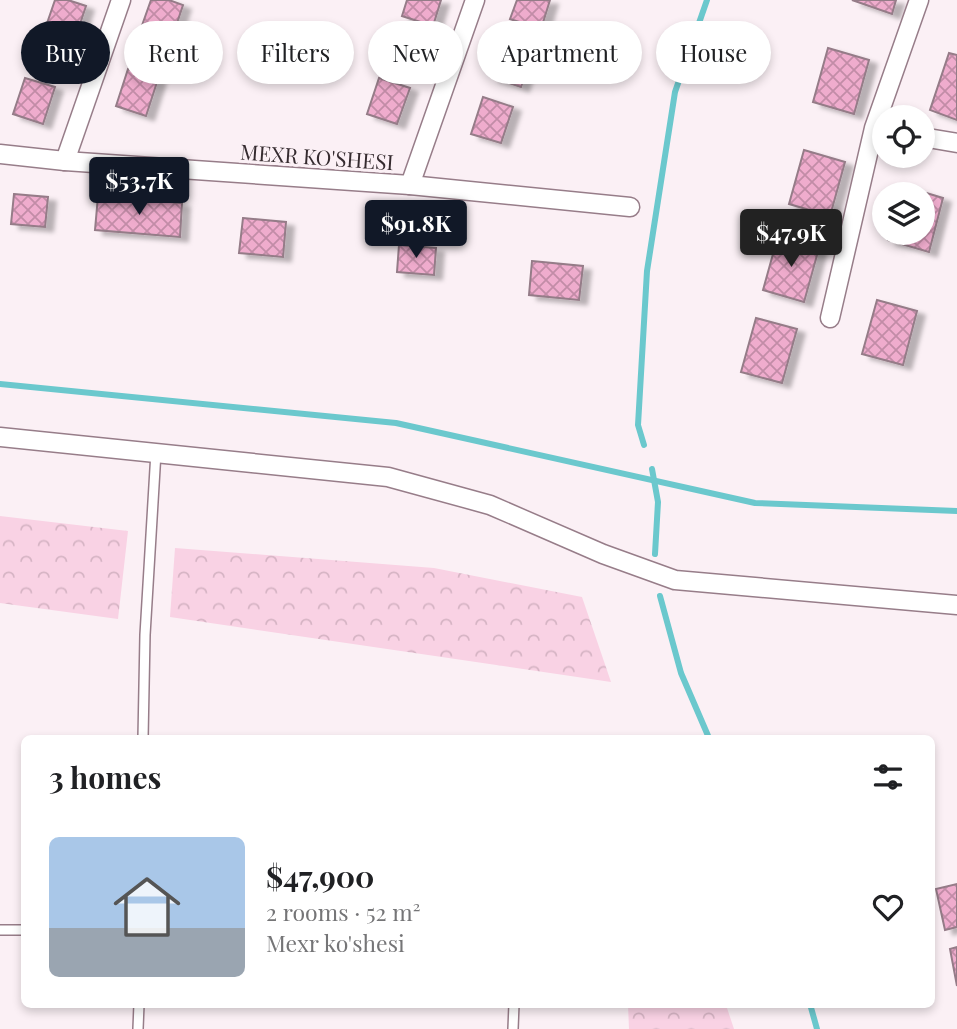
<!DOCTYPE html>
<html lang="en">
<head>
<meta charset="utf-8">
<style>
	body { margin:0; font-family:"Playfair Display",serif; background:#f6f6f6; color:#202124; height:100vh; display:flex; flex-direction:column; font-size:26px; white-space:nowrap }
	* { box-sizing:border-box; margin:0 }
	p { font-size:23px; color:#757577 }
	.icon { flex:none; width:38px; height:38px; fill:none; stroke:currentColor; stroke-width:2; stroke-linecap:round; stroke-linejoin:round }
	.map { position:relative; flex:1; overflow:hidden }
	.details { position:absolute; left:21px; top:735px; width:914px; height:273px; display:flex; flex-direction:column; background:#fff; border-radius:10px; box-shadow:0 4px 10px #0003 }
	.details>* { flex:none }
	.top-card { position:absolute; left:21px; top:21px; width:915px; height:63px; display:flex; gap:14px }
	.buttons { position:absolute; left:872px; top:105px; display:grid; gap:14px }
	.buttons a { display:grid; place-items:center; width:63px; height:63px; border-radius:50%; background:#fff; box-shadow:0 4px 10px #0003; font-size:35px }
	.price { position:absolute; translate:-50% -60px; padding:0 16px; border-radius:7px; background:#111827; color:#fff; font-size:23px; line-height:46px; filter:drop-shadow(0 2px 4px #0008) }
	.price::after { content:''; position:absolute; left:50%; top:42px; width:21px; height:16px; margin-left:-10px; background:inherit; clip-path:polygon(0 0,100% 0,50% 100%) }
	.price.selected { background:#222; color:#fff }
	ul { padding:0; list-style:none }
	li { display:flex; align-items:center; gap:21px; height:175px; padding:0 28px }
	li span { display:grid; place-items:center; flex:none; width:196px; height:140px; border-radius:10px; color:#555 }
	li>.icon { margin-inline-start:auto }
	span .icon { width:84px; height:84px; fill:#fffc; stroke-width:1 }
	li b { font-size:30px }
	h2 { display:flex; justify-content:space-between; align-items:center; height:84px; padding:0 28px; font-size:30px }
	.chip { padding:0 24px; border-radius:32px; background:#fff; box-shadow:0 4px 10px #0003; font-size:24px; line-height:63px }
	.chip.selected { background:#111827; color:#fff }
	.map>svg:first-child { display:block }
</style>
</head>
<body>
<div class="map">
<svg width="957" height="1029" viewBox="0 0 957 1029">
	<defs>
		<pattern id="forest-crowns" width="20" height="18" patternUnits="userSpaceOnUse" patternTransform="scale(1.75)"><rect width="20" height="18" fill="#f9d2e4"/><path d="M2 6a3 3 0 1 1 6 0M12 15a3 3 0 1 1 6 0" fill="none" stroke="#d6b4c4"/></pattern>
		<pattern id="building-cross-hatch" width="8" height="8" patternUnits="userSpaceOnUse" patternTransform="scale(1.75)"><rect width="8" height="8" fill="#efaccd"/><path d="M0 0l8 8M0 8l8-8" fill="none" stroke="#c28ca7"/></pattern>
		<filter id="shadow"><feDropShadow dx="8" dy="4.5" stdDeviation="2" flood-color="#0004"/></filter>
	</defs>
	<rect width="100%" height="100%" fill="#fbf0f5"/>
	<g fill="url(#forest-crowns)">
		<path d="M0 516 128 531 118 619 0 603Z"/>
		<path d="M175 548 434 568 582 597 611 682 170 617Z"/>
		<path d="M628 1005H726L734 1029H629Z"/>
	</g>
	<g fill="none" stroke-linecap="round" stroke-linejoin="round">
		<g stroke="#6bc8cd" stroke-width="6">
			<path d="M0 384 396 423 755 503 957 511"/>
			<path d="M644 445 638 425 647 271 675 92 707 0"/>
			<path d="M652 469 658 502 655 554"/>
			<path d="M660 596 681 673 709 738"/>
			<path d="M810 1004 817 1029"/>
		</g>
	</g>
	<g fill="url(#building-cross-hatch)" stroke="#957c88" stroke-width="2" filter="url(#shadow)">
		<path d="M55 0H68L86 6 74 42 44 32Z"/>
		<path d="M151 0H169L183 5 171 41 140 31Z"/>
		<path d="M407 0H441L433 26 402 16Z"/>
		<path d="M517 0H550L541 29 510 19Z"/>
		<path d="M852 0H896L892 14Z"/>
		<path d="M503 41 533 51 521 87 491 77Z"/>
		<path d="M828 48 869 60 854 114 813 102Z"/>
		<path d="M949 53 957 55V120L930 110Z"/>
		<path d="M128 69 158 79 146 116 116 106Z"/>
		<path d="M25 78 55 87 43 124 13 114Z"/>
		<path d="M379 78 410 88 397 124 367 114Z"/>
		<path d="M483 97 513 107 501 143 471 134Z"/>
		<path d="M804 150 845 162 830 216 789 204Z"/>
		<path d="M903 186 943 198 929 252 888 240 890 233H922V194H901Z"/>
		<path d="M14 194 48 197 45 227 11 224Z"/>
		<path d="M98 196 182 203 180 237 95 230Z"/>
		<path d="M243 218 286 222 283 257 239 253Z"/>
		<path d="M778 236 819 248 804 302 763 290Z"/>
		<path d="M399 245 436 248 434 275 397 272Z"/>
		<path d="M532 261 583 266 579 300 529 295Z"/>
		<path d="M877 300 917 311 903 365 862 354Z"/>
		<path d="M756 318 797 329 782 383 741 372Z"/>
		<path d="M957 884V927L945 930 936 889Z"/>
		<path d="M957 947V986L950 949Z"/>
	</g>
	<g fill="none" stroke-linecap="round" stroke-linejoin="round">
		<g stroke="#977d89" stroke-width="12">
			<g id="service">
				<path d="M143 738 145 635 156 452"/>
				<path d="M0 930H24"/>
				<path d="M138 1029 139 1004"/>
				<path d="M513 1029 514 1004"/>
			</g>
		</g>
		<g stroke="#977d89" stroke-width="21">
			<g id="minor">
				<path d="M922 137 957 143"/>
				<path d="M0 154 65 161 410 185 630 207"/>
				<path d="M65 161 121 0"/>
				<path d="M410 185 475 0"/>
				<path d="M830 318 874 128 919 0"/>
				<path d="M0 437 388 477 490 505 603 554 675 580 957 605"/>
			</g>
		</g>
		<use href="#service" stroke="#fff" stroke-width="9"/>
		<use href="#minor" stroke="#fff" stroke-width="18"/>
	</g>
	<g text-anchor="middle" dominant-baseline="central" stroke-width="6" stroke-linejoin="round" paint-order="stroke">
		<g font-size="21" fill="#352b2f" stroke="#fbf0f5">
			<text transform="translate(317 156) rotate(4)">MEXR KO'SHESI</text>
		</g>
	</g>
</svg>
<div class="buttons">
<a><svg class="icon" aria-label="locate" viewBox="0 0 24 24"><circle cx="12" cy="12" r="6"/><path d="M12 2v4M12 18v4M2 12h4M18 12h4"/></svg></a>
<a><svg class="icon" aria-label="layers" viewBox="0 0 24 24"><path d="M12 4l9 5-9 5-9-5zM3 14l9 5 9-5"/></svg></a>
</div>
<b class="price" style="left:139px;top:217px">$53.7K</b>
<b class="price" style="left:416px;top:260px">$91.8K</b>
<b class="price selected" style="left:791px;top:269px">$47.9K</b>
<div class="top-card">
<a class="chip selected">Buy</a>
<a class="chip">Rent</a>
<a class="chip">Filters</a>
<a class="chip">New</a>
<a class="chip">Apartment</a>
<a class="chip">House</a>
</div>
<section class="details">
<h2>3 homes<svg class="icon" aria-label="filters" viewBox="0 0 24 24"><path d="M4 7h16M4 17h16"/><circle cx="9" cy="7" r="2"/><circle cx="15" cy="17" r="2"/></svg></h2>
<ul>
<li><span style="background:linear-gradient(#a9c7e8 65%,#9aa5b1 0)"><svg class="icon" aria-label="home" viewBox="0 0 24 24"><path d="M3 11l9-7 9 7M6 9v11h12V9"/></svg></span><div><b>$47,900</b><p>2 rooms · 52 m²</p><p>Mexr ko'shesi</p></div><svg class="icon" aria-label="heart" viewBox="0 0 24 24"><path d="M12 20l-8-8c-3-5 5-10 8-4 3-6 11-1 8 4z"/></svg></li>
</ul>
</section>
</div>
</body>
</html>
